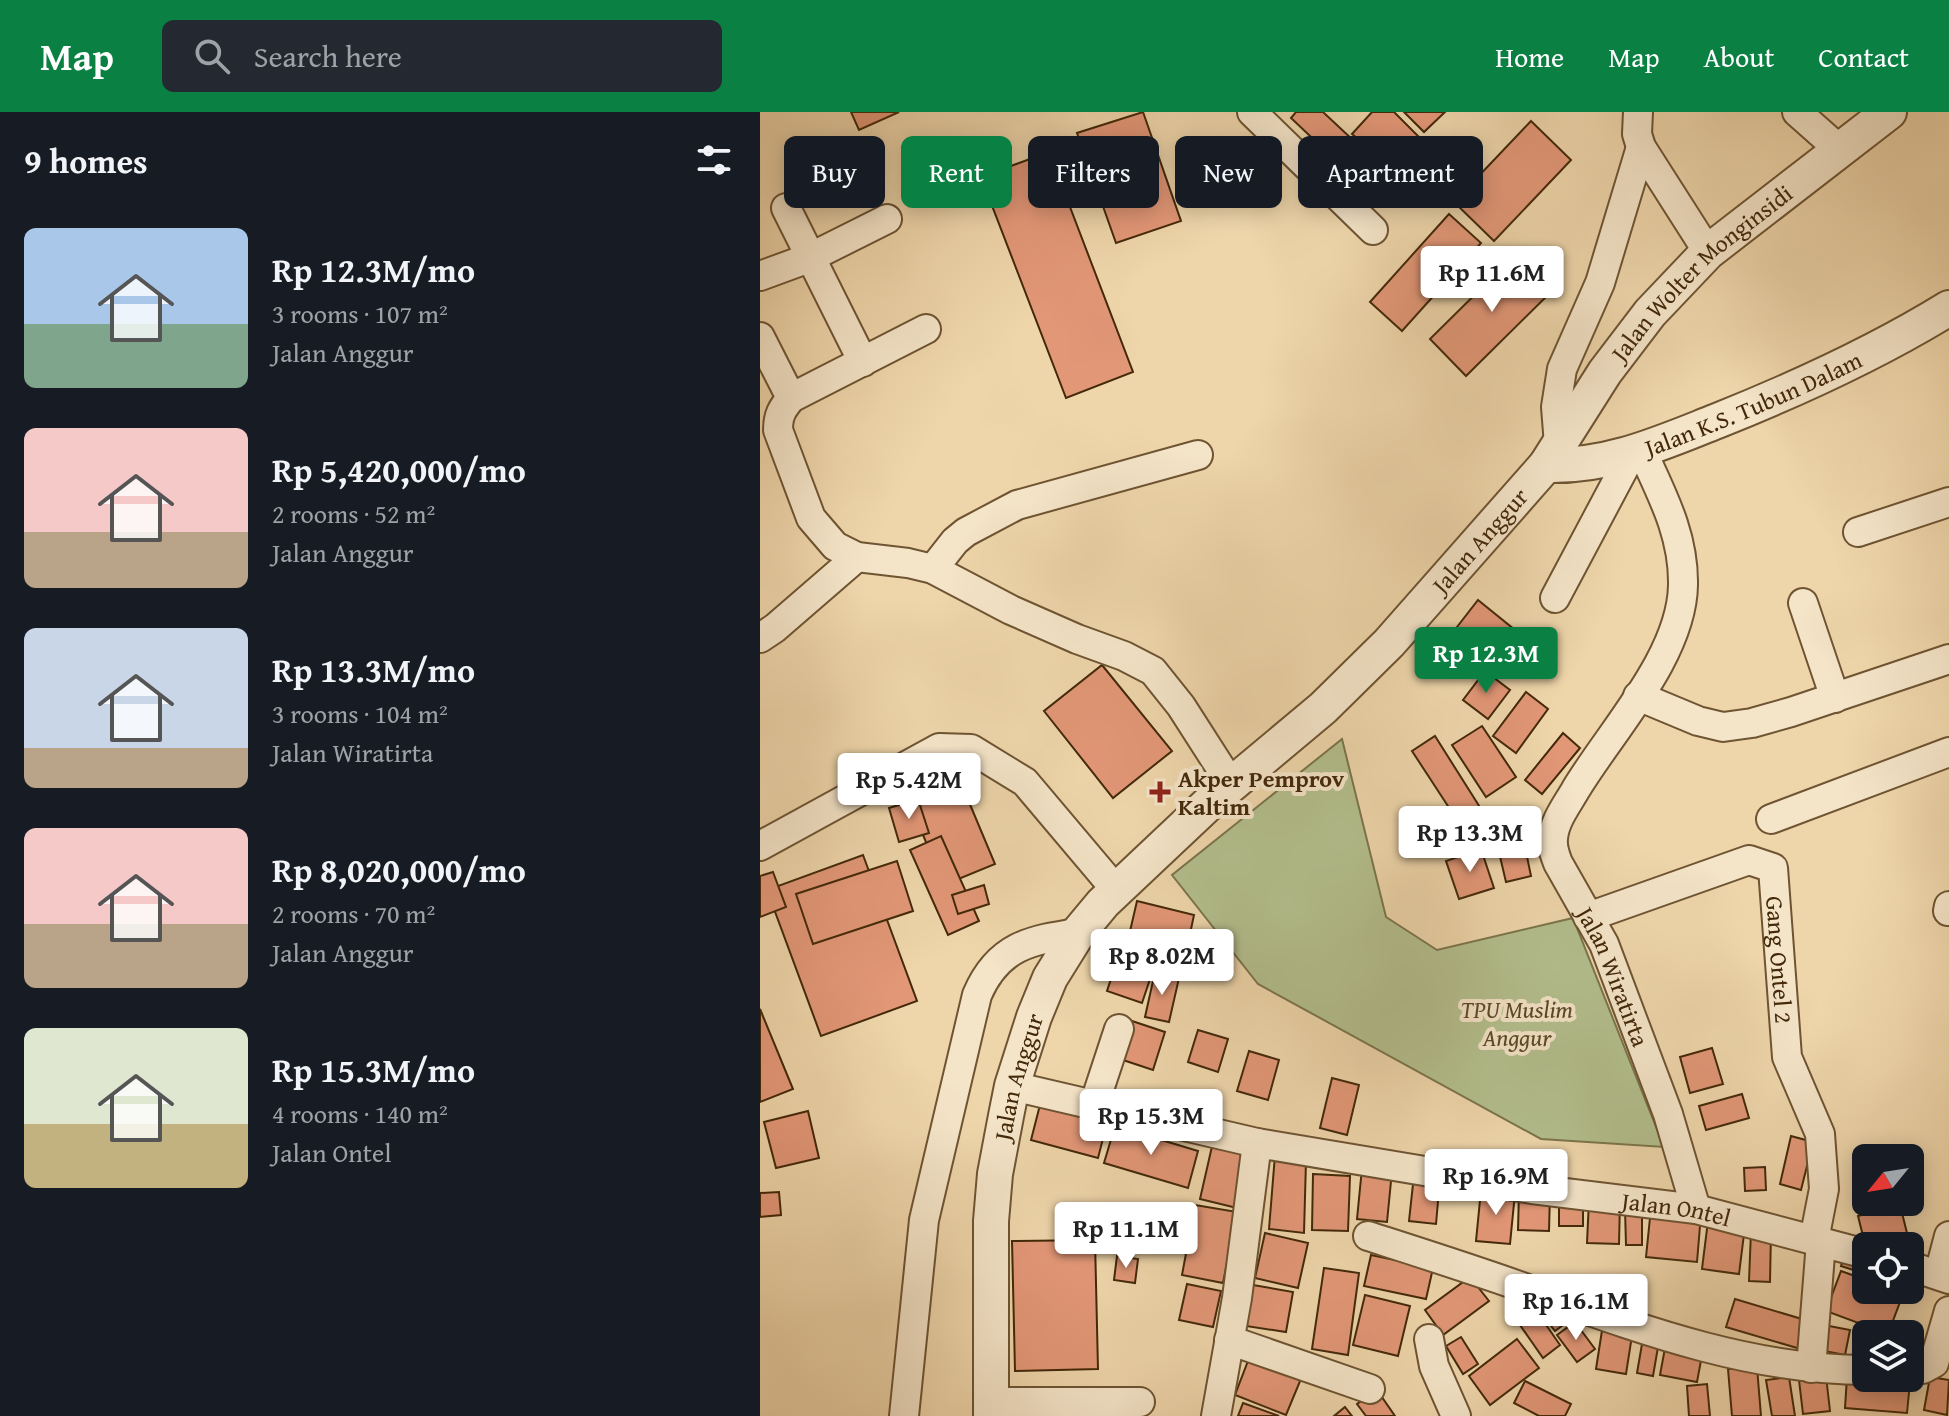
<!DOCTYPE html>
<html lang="en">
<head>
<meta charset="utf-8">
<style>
	body { margin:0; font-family:"Gentium Book Plus",serif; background:#242831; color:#f1f3f6; height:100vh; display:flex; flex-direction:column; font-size:30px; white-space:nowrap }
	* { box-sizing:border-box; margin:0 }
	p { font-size:26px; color:#9ea1a6 }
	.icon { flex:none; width:44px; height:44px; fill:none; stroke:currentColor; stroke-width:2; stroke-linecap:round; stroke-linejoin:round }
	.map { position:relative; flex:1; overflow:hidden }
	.sheet { display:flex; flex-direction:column; background:#171b24; width:760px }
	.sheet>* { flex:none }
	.top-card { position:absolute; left:24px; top:24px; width:760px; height:72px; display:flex; gap:16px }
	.needle { width:52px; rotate:240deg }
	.tools { position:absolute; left:1092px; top:1032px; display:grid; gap:16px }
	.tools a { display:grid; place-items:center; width:72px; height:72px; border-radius:12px; background:#171b24; box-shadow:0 4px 20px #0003; font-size:40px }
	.price { position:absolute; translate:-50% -68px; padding:0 18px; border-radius:8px; background:#fff; color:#222; font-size:26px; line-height:52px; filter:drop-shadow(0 2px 4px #0008) }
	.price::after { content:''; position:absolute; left:50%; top:48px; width:24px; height:18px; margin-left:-12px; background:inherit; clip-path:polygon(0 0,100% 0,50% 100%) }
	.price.selected { background:#0b8043; color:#fff }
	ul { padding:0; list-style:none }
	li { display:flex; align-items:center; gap:24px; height:200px; padding:0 24px }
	li span { display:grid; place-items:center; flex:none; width:224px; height:160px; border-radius:12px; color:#555 }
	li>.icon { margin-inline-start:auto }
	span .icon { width:96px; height:96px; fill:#fffc; stroke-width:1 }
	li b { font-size:34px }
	h2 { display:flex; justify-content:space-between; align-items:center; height:96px; padding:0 24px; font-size:34px }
	.chip { padding:0 28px; border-radius:12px; background:#171b24; box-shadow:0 4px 20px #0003; font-size:28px; line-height:72px }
	.chip.selected { background:#0b8043; color:#fff }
	header { display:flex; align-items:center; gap:48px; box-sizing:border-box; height:112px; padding:0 40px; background:#0b8043; color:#fff }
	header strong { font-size:38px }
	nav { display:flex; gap:44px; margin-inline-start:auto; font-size:28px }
	.search { width:560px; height:72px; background:#242831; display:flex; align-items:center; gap:20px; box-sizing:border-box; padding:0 28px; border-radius:12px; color:#9ea1a6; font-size:30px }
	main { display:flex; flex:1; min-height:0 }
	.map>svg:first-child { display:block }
</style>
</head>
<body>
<header>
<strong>Map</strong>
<div class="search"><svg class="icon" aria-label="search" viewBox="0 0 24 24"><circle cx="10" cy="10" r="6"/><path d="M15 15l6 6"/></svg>Search here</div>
<nav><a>Home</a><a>Map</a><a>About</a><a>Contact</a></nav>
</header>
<main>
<section class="sheet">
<h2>9 homes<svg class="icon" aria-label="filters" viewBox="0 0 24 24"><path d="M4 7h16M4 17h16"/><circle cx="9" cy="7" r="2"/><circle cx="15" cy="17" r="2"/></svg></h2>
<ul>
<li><span style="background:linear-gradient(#a9c7e8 60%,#7fa58c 0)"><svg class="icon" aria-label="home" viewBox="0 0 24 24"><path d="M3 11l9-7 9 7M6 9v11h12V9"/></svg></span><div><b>Rp 12.3M/mo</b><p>3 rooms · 107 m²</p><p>Jalan Anggur</p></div></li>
<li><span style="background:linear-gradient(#f6c9c9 65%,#b9a48a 0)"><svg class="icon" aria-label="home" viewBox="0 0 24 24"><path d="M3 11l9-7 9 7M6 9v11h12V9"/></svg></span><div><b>Rp 5,420,000/mo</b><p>2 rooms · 52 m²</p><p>Jalan Anggur</p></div></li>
<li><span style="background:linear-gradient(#c9d6e8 75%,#b9a48a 0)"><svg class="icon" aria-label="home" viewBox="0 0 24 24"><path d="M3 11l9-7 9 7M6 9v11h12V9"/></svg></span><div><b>Rp 13.3M/mo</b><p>3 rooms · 104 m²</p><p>Jalan Wiratirta</p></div></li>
<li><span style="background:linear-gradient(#f6c9c9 60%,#b9a48a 0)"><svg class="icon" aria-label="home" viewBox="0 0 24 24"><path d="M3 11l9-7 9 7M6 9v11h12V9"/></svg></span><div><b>Rp 8,020,000/mo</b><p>2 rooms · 70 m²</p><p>Jalan Anggur</p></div></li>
<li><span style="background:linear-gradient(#dfe7d0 60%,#c2b280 0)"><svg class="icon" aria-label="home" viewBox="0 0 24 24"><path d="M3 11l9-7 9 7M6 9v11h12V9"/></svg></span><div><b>Rp 15.3M/mo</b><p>4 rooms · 140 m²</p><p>Jalan Ontel</p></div></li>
</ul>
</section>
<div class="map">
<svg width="1189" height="1304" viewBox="0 0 1189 1304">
	<rect width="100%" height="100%" fill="#eed5aa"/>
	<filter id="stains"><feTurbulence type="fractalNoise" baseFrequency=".0025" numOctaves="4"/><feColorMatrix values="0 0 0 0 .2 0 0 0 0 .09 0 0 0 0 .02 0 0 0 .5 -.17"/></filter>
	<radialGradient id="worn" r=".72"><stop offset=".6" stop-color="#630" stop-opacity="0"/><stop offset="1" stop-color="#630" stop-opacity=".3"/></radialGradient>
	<path fill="#b3be8d" stroke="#7b744c" stroke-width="2" d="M582 627 626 805 677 838 813 806 904 1035 781 1027 498 872 412 763Z"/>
	<g fill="#e29777" stroke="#43290a" stroke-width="2">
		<path d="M91 0H139L99 18Z"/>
		<path d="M383 0 421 109 356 131 317 21Z"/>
		<path d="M536 0H563L626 59 608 79 531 6Z"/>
		<path d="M612 0H634L658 24 631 56 592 22Z"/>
		<path d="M644 0H685L664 20Z"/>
		<path d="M771 9 811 48 734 129 694 90Z"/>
		<path d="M289 40 373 260 306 286 221 65Z"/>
		<path d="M689 102 721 131 642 219 610 190Z"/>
		<path d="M757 141 793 178 706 264 670 227Z"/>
		<path d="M718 488 776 535 754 562 697 515Z"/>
		<path d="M342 553 412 639 353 686 284 599Z"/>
		<path d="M725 559 750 578 728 607 703 588Z"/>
		<path d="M766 580 788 597 756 641 733 624Z"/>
		<path d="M722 614 756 665 726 685 692 633Z"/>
		<path d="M803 621 820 636 782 682 765 668Z"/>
		<path d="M675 624 721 697 699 711 652 639Z"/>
		<path d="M201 671 235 752 184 773 150 692Z"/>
		<path d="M158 687 169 721 139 730 129 696Z"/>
		<path d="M181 724 219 809 188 823 150 738Z"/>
		<path d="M764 730 771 764 746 770 738 736Z"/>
		<path d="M721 737 734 776 699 787 686 749Z"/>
		<path d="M103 743 157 889 61 924 7 778Z"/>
		<path d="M137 749 153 799 53 832 36 782Z"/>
		<path d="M13 760 26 795 0 805V764Z"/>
		<path d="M224 773 229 792 198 802 192 783Z"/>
		<path d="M377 789 434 803 426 841 368 828Z"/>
		<path d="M358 846 393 858 382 891 347 879Z"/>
		<path d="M395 860 419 866 409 910 385 905Z"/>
		<path d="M0 897 33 977 0 990Z"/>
		<path d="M372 909 405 920 393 958 360 947Z"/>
		<path d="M438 918 468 927 458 960 428 950Z"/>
		<path d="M952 936 963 972 930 981 920 945Z"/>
		<path d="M489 939 519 948 508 988 477 979Z"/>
		<path d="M572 966 599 973 587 1023 560 1016Z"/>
		<path d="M982 982 989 1006 946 1018 939 994Z"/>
		<path d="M281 989 348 1007 338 1046 271 1028Z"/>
		<path d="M48 999 59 1046 16 1056 4 1010Z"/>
		<path d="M355 1014 438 1039 428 1076 344 1051Z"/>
		<path d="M1031 1024 1053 1030 1041 1078 1020 1072Z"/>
		<path d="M453 1030 489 1038 477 1096 440 1087Z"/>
		<path d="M515 1043 546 1049 544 1121 509 1117Z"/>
		<path d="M1005 1055 1006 1078 985 1079 984 1056Z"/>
		<path d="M602 1056 632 1059 627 1110 597 1107Z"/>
		<path d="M553 1062 590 1064 588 1119 552 1118Z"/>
		<path d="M654 1063 680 1067 676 1112 649 1109Z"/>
		<path d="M721 1078 755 1081 750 1132 716 1129Z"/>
		<path d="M19 1080 21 1103 0 1105V1081Z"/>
		<path d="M759 1080 790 1081 789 1119 758 1118Z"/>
		<path d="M829 1088 860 1089 859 1132 827 1131Z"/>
		<rect x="799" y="1092" width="24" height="22"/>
		<path d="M435 1093 477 1100 463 1171 422 1163Z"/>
		<path d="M1140 1093 1147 1121 1105 1132 1098 1104Z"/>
		<path d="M891 1096 941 1102 937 1150 886 1145Z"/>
		<path d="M865 1097H882V1133H866Z"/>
		<path d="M948 1109 985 1114 979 1162 942 1157Z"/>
		<path d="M991 1119 1011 1120 1010 1170 989 1169Z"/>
		<path d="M505 1121 548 1131 538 1176 495 1166Z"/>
		<path d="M335 1128 338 1257 255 1259 252 1129Z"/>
		<path d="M1086 1138 1106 1144V1162L1081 1154Z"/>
		<path d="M611 1143 673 1156 666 1187 604 1174Z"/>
		<path d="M357 1144 378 1147 375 1171 354 1168Z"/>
		<path d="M564 1156 599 1161 588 1243 552 1237Z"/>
		<path d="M1081 1159 1106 1168V1178H1133L1143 1182 1128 1222 1066 1199Z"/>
		<path d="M710 1165 729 1189 683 1223 665 1198Z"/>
		<path d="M427 1172 461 1179 453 1215 419 1208Z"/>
		<path d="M493 1173 533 1180 526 1220 486 1214Z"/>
		<path d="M764 1181 800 1233 783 1246 746 1193Z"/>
		<path d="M605 1183 650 1194 638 1244 593 1233Z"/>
		<path d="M975 1187 1052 1210 1044 1238 966 1215Z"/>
		<path d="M775 1193 812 1206 795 1219Z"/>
		<path d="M815 1210 835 1237 817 1250 797 1223Z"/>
		<path d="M843 1212 873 1217 866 1262 836 1257Z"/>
		<path d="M1064 1213 1090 1218 1085 1243 1059 1238Z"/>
		<path d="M701 1225 718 1252 703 1262 686 1234Z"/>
		<path d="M757 1227 779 1256 730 1293 709 1264Z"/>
		<path d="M882 1232 898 1235 893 1264 877 1261Z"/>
		<path d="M905 1236 942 1243 937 1270 900 1263Z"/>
		<path d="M491 1241 543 1262 526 1303 475 1283Z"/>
		<path d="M997 1255 1001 1304H972L968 1257Z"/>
		<path d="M1066 1264 1070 1299 1043 1302 1039 1268Z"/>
		<path d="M1029 1265 1035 1304H1012L1006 1268Z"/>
		<path d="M1087 1265 1150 1270 1147 1301 1085 1296Z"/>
		<path d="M1170 1265 1189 1268 1187 1303 1164 1298Z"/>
		<path d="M765 1269 811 1292 805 1304H779L754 1291Z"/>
		<path d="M947 1272 950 1304H929L927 1274Z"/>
		<path d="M617 1278 635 1304H606L597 1292Z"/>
		<path d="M483 1291 519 1304H478Z"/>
		<path d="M585 1295 592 1304H574Z"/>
	</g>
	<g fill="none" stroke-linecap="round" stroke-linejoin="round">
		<g stroke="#6e5432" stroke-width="32">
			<g id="minor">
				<path d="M492 0 613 118"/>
				<path d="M878 0 877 22 881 35 948 140"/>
				<path d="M1037 0 1081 39"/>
				<path d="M26 96 103 250"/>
				<path d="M0 164 49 146 127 107"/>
				<path d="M166 217 31 286C22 297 18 303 18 318L51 406 75 434 97 445 148 451 173 457 251 498 317 527 364 544 393 559 421 594 471 672"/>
				<path d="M0 225 31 286"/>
				<path d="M799 333 796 295 802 257 840 171 881 35"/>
				<path id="s1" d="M882 339C902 383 924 423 923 473 922 544 851 619 816 677 807 693 794 709 793 727 792 736 795 743 798 751L844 832 908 1002 936 1097"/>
				<path d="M1098 420 1189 390"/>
				<path d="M173 457 195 429 206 420 257 393 438 343"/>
				<path d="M795 486 871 343"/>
				<path d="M1043 491 1075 586"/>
				<path d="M0 526 15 516 97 445"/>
				<path d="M878 584 938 609 963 615 992 611 1031 600 1189 547"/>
				<path d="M1011 707 1189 640"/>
				<path d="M0 734 179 636 211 637 265 670 357 779"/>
				<path d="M1188 799 1189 794"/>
				<path id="s2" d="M828 805 989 748 1013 756 1027 945 1060 1022 1064 1077 1054 1128"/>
				<path id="s3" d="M252 974 497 1031 772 1077 936 1097 1106 1142"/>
				<path d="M334 993 359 917"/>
				<path d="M608 1124C664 1142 721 1160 776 1180 883 1218 991 1258 1106 1258"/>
				<path d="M1150 1154 1189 1167"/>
				<path d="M1179 1162 1189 1124"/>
				<path d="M669 1227 674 1254 696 1304"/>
				<path d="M469 1228 610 1277"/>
				<path d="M1051 1256 1061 1130"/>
				<path d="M1150 1257H1163L1174 1251 1189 1199"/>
				<path d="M230 1290H380"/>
				<path d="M144 1304 164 1108 217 883C238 834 270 828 318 821"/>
				<path d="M456 1304 477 1186 497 1031"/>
			</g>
		</g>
		<g stroke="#6e5432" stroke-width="38">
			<g id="tertiary">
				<path id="s4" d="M786 353C849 355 901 331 957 309 1037 277 1116 241 1189 196"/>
				<path id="s5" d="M231 1304V1109L235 1062 246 1004 252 974 274 905 290 866 318 821 343 791 447 693 563 596 629 531 786 353 845 260 890 201 948 140 1129 0"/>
			</g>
		</g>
		<use href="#minor" stroke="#f4e4c8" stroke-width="28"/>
		<use href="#tertiary" stroke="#f4e4c8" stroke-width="34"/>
	</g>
	<path fill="#8f2418" stroke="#f4e4c8" stroke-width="3" d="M396 668h8v8h8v8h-8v8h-8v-8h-8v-8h8z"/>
	<g text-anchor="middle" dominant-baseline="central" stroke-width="8" stroke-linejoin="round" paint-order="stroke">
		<g font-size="24" fill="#43290a" stroke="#f4e4c8">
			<text stroke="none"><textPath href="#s5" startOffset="1412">Jalan Wolter Monginsidi</textPath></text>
			<text stroke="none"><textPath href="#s4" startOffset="218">Jalan K.S. Tubun Dalam</textPath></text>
			<text stroke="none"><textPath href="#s5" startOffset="1062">Jalan Anggur</textPath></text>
			<text stroke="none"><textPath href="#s2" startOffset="288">Gang Ontel 2</textPath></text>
			<text stroke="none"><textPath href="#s1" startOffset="582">Jalan Wiratirta</textPath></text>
			<text stroke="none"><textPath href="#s5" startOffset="342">Jalan Anggur</textPath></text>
			<text stroke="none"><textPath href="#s3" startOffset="676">Jalan Ontel</textPath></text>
		</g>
		<g font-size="24" font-weight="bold" fill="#43290a" stroke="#f4e4c8" text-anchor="start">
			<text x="418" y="666">Akper Pemprov<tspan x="418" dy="28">Kaltim</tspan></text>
		</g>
		<g font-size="24" font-style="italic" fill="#594724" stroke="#f4e4c8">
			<text x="757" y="897">TPU Muslim<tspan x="757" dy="28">Anggur</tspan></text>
		</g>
	</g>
	<rect width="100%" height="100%" filter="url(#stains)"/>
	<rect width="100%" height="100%" fill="url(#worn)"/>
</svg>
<div class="tools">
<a><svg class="needle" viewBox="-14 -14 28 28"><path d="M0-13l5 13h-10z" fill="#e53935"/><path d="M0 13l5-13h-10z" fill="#9ea1a6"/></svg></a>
<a><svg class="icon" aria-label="locate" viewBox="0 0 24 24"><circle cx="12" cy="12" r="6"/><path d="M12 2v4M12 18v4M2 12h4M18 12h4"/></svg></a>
<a><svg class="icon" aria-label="layers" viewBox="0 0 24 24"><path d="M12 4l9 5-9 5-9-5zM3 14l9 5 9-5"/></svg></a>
</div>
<b class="price" style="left:732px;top:202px">Rp 11.6M</b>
<b class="price selected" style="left:726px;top:583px">Rp 12.3M</b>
<b class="price" style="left:149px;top:709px">Rp 5.42M</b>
<b class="price" style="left:710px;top:762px">Rp 13.3M</b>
<b class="price" style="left:402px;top:885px">Rp 8.02M</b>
<b class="price" style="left:391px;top:1045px">Rp 15.3M</b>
<b class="price" style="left:736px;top:1105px">Rp 16.9M</b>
<b class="price" style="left:366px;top:1158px">Rp 11.1M</b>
<b class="price" style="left:816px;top:1230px">Rp 16.1M</b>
<div class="top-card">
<a class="chip">Buy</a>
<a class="chip selected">Rent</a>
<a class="chip">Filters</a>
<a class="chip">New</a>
<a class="chip">Apartment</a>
</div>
</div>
</main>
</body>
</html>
